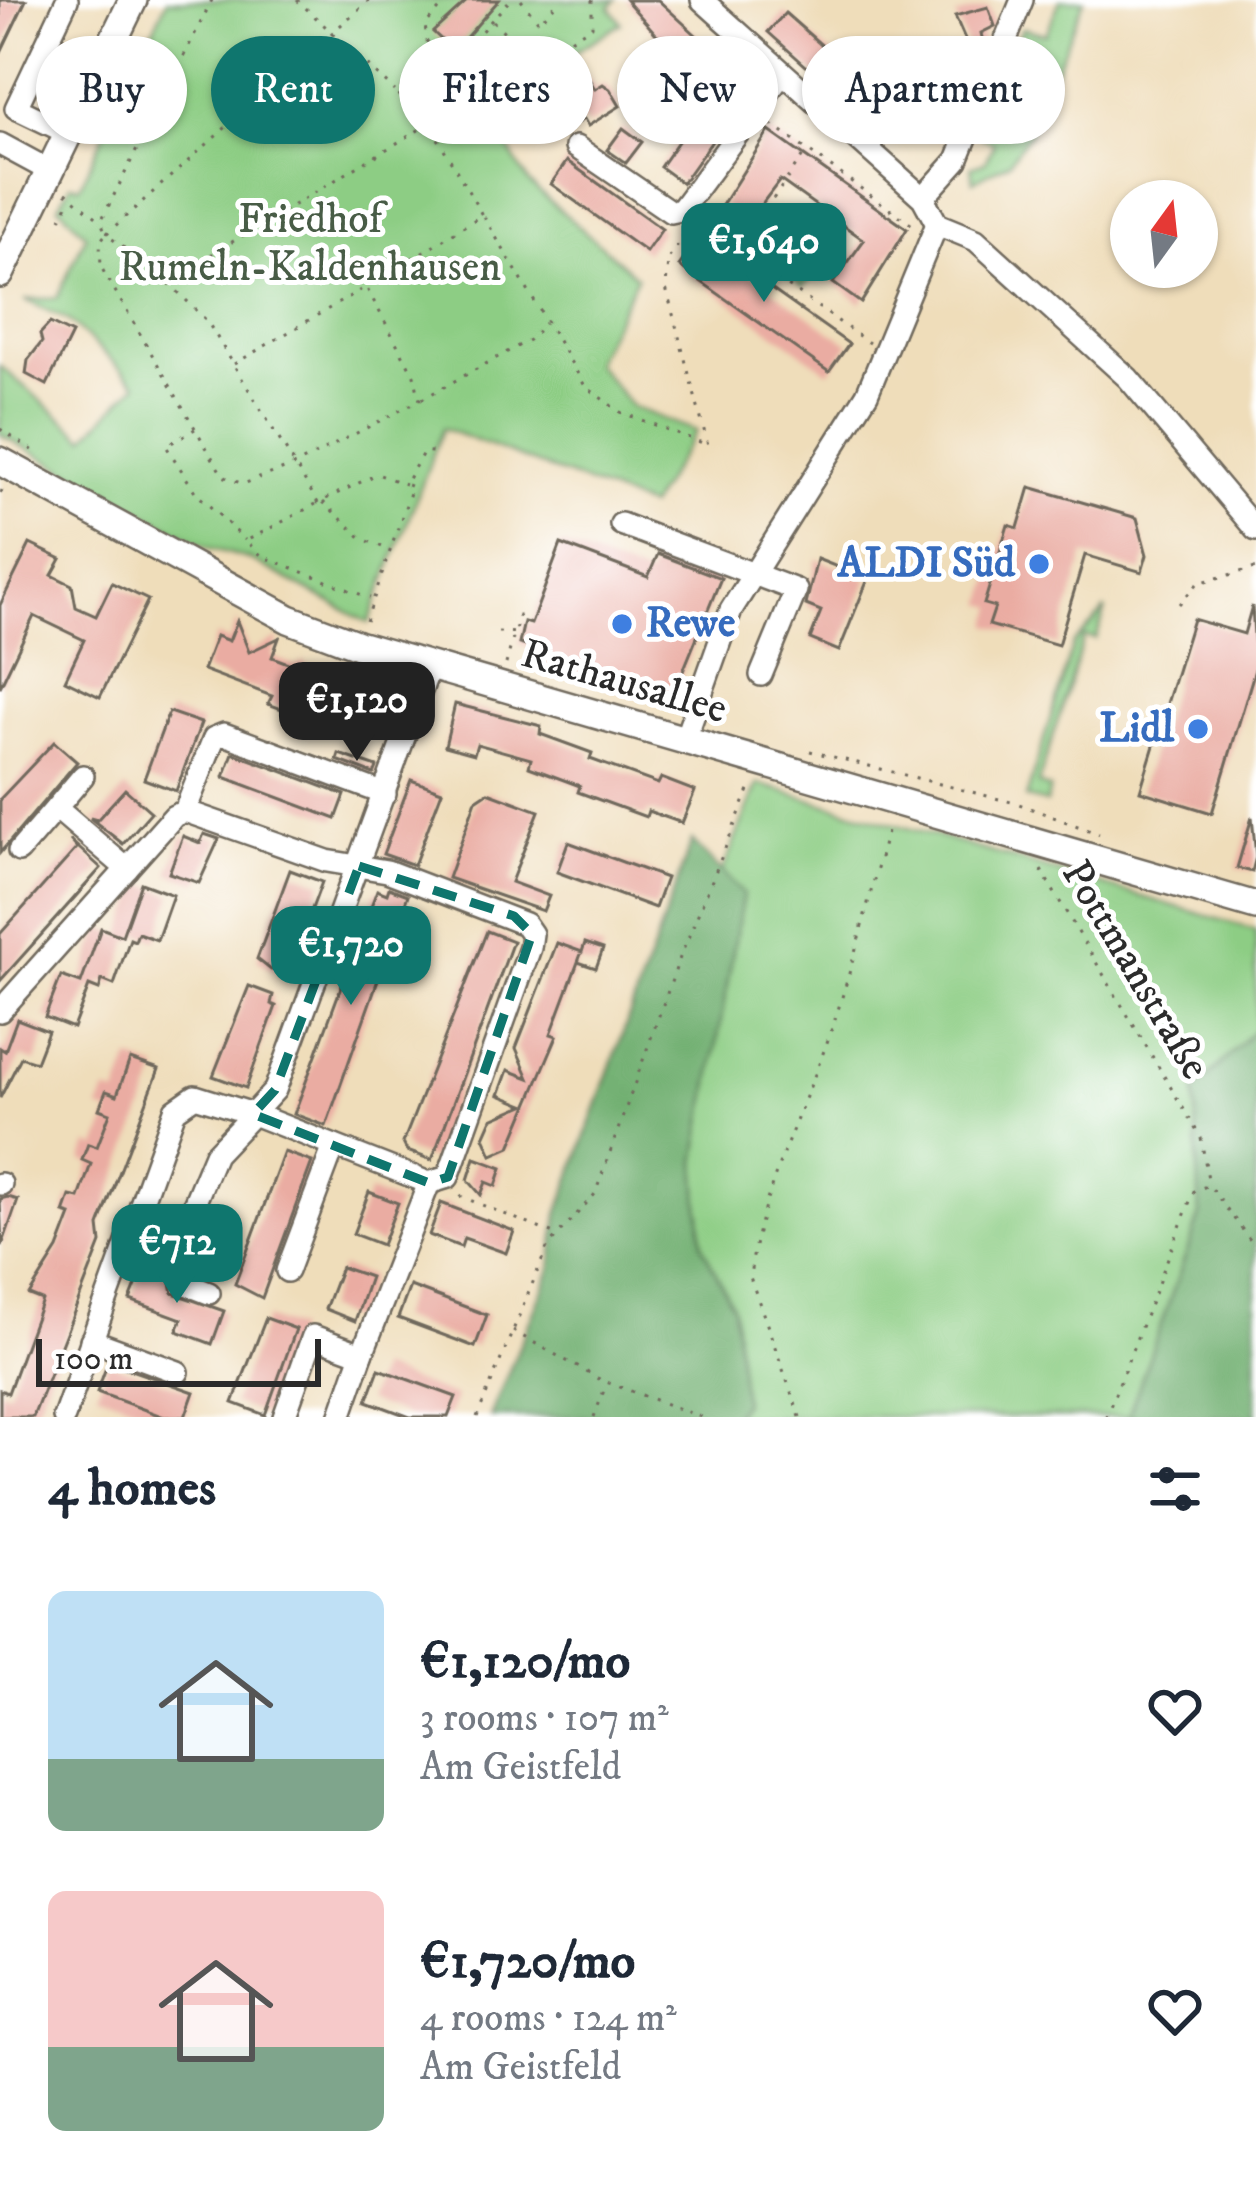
<!DOCTYPE html>
<html lang="en">
<head>
<meta charset="utf-8">
<style>
	body { margin:0; font-family:"IM FELL DW Pica",serif; background:#f2f2f3; color:#1f2937; height:100vh; display:flex; flex-direction:column; font-size:45px; white-space:nowrap }
	* { box-sizing:border-box; margin:0 }
	p { font-size:39px; color:#747a83 }
	.icon { flex:none; width:66px; height:66px; fill:none; stroke:currentColor; stroke-width:2; stroke-linecap:round; stroke-linejoin:round }
	.map { position:relative; height:1417px; overflow:hidden }
	.panel { display:flex; flex-direction:column; background:#fff; flex:1 }
	.panel>* { flex:none }
	.hud { position:absolute; left:36px; top:36px; width:1185px; height:108px; display:flex; gap:24px }
	.needle { width:78px; rotate:15deg }
	.tools { position:absolute; left:1110px; top:180px; display:grid; gap:24px }
	.tools a { display:grid; place-items:center; width:108px; height:108px; border-radius:50%; background:#fff; box-shadow:0 3px 9px #0004; font-size:60px }
	.scale { position:absolute; left:36px; bottom:30px; width:285px; box-sizing:border-box; padding-left:12px; border:6px solid #2b2b2b; border-top:0; font-size:33px; line-height:42px; white-space:nowrap; color:#2b2b2b; -webkit-text-stroke:9px #fff; paint-order:stroke }
	.price { position:absolute; translate:-50% -102px; padding:0 27px; border-radius:24px; background:#0f766e; color:#fff; font-size:39px; line-height:78px; filter:drop-shadow(0 3px 6px #0008) }
	.price::after { content:''; position:absolute; left:50%; top:72px; width:36px; height:27px; margin-left:-18px; background:inherit; clip-path:polygon(0 0,100% 0,50% 100%) }
	.price.selected { background:#222; color:#fff }
	ul { padding:0; list-style:none }
	li { display:flex; align-items:center; gap:36px; height:300px; padding:0 48px }
	li span { display:grid; place-items:center; flex:none; width:336px; height:240px; border-radius:18px; color:#555 }
	li>.icon { margin-inline-start:auto }
	span .icon { width:144px; height:144px; fill:#fffc; stroke-width:1 }
	li b { font-size:51px }
	h2 { display:flex; justify-content:space-between; align-items:center; height:144px; padding:0 48px; font-size:51px }
	.chip { padding:0 42px; border-radius:54px; background:#fff; box-shadow:0 3px 9px #0004; font-size:42px; line-height:108px }
	.chip.selected { background:#0f766e; color:#fff }
	.map>svg:first-child { display:block }
</style>
</head>
<body>
<div class="map">
<svg width="1256" height="1417" viewBox="0 0 1256 1417">
	<rect width="100%" height="100%" fill="#fff"/>
	<filter id="ink" filterUnits="userSpaceOnUse"><feTurbulence type="fractalNoise" baseFrequency=".00833" numOctaves="2"/><feDisplacementMap in="SourceGraphic" scale="24" xChannelSelector="R" yChannelSelector="G"/><feConvolveMatrix kernelMatrix="1 2 1 2 8 2 1 2 1" color-interpolation-filters="sRGB"/></filter>
	<filter id="wash" filterUnits="userSpaceOnUse"><feTurbulence type="fractalNoise" baseFrequency=".004" numOctaves="4" result="noise"/><feDisplacementMap in="SourceGraphic" scale="48" xChannelSelector="R" yChannelSelector="G"/><feGaussianBlur stdDeviation="2.7" result="paint"/><feColorMatrix in="noise" values="0 0 0 0 0 0 0 0 0 0 0 0 0 0 0 0 0 1.4 0 .05"/><feComposite in="paint" operator="in"/></filter>
	<g filter="url(#wash)">
		<rect width="100%" height="100%" fill="#efddba"/>
		<g fill="#8dcd84" stroke="#5c7c58" stroke-width="3">
			<path d="M167 0H616L610 7 622 23 485 107 528 182 637 277 594 362 632 407 696 431 649 507 443 428 369 623 248 559 207 547 0 434V366L85 438 137 384 68 320 25 300 57 298 86 235 59 206 71 184 80 186Z"/>
			<path d="M1060 0H1084L1030 132 1009 162 973 181 971 167 985 162 994 143 981 137 988 121 1006 128 1024 95 1007 65 1022 28 1046 34Z"/>
			<path d="M775 215C805 220 821 228 826 259L804 287 756 254 759 233Z"/>
			<path d="M1106 609 1096 639 1084 637 1038 784 1050 789 1046 803 1026 798 1073 644Z"/>
			<path d="M758 784 1256 930V1028L1195 1091 1200 1215 1128 1417H732L743 1402 702 1245 696 1162 743 894 722 872Z"/>
		</g>
		<g fill="#72b072" stroke="#4e6e4e" stroke-width="3">
			<path d="M692 841 743 894 696 1162 702 1245 733 1307 743 1402 732 1417H490L551 1269 558 1214Z"/>
			<path d="M1256 1028V1417H1128L1200 1215 1195 1091Z"/>
		</g>
		<g id="blocks">
			<g fill="#eaaca2">
				<path d="M0 0H26L0 54Z"/>
				<path d="M468 0H499L454 51 433 32Z"/>
				<path d="M626 0H658L707 45 686 68Z"/>
				<path d="M988 7 995 26 981 33 985 51 956 122 939 109 910 141 889 122 907 103 921 115 945 59 971 53 955 16Z"/>
				<path d="M785 13 844 65 879 57 883 76 859 80 874 94 864 105 858 100 852 107 768 32Z"/>
				<path d="M727 72 750 88 682 183 660 167Z"/>
				<path d="M589 79 595 89 603 84 610 89 620 106 588 126 584 119 572 126 556 99Z"/>
				<path d="M623 128 642 142 626 163 607 150Z"/>
				<path d="M769 131 907 229 861 303 833 283 864 240 780 180 748 222 722 205Z"/>
				<path d="M567 161 662 229 646 252 551 184Z"/>
				<path d="M699 238 849 344 829 372 679 266Z"/>
				<path d="M50 323 72 334 47 385 26 374 28 360 42 342 40 334Z"/>
				<path d="M1030 487 1137 518 1147 555 1142 572 1085 555 1058 645 989 625 995 607 984 604 1008 525 1018 528Z"/>
				<path d="M30 544 61 559 52 575 72 585 76 607 96 616 112 583 148 600 100 697 65 680 84 640 34 616 0 687V605Z"/>
				<path d="M561 544 648 577 658 554 721 578 670 703 529 666 533 648 519 644 524 622 531 624Z"/>
				<path d="M817 559 868 579 839 651 810 639 821 611 806 605Z"/>
				<path d="M1252 606 1256 666 1212 813 1140 791 1193 619 1244 634Z"/>
				<path d="M237 621 249 652 279 638 272 657 296 666 304 661 314 685 344 672 337 691 365 703 352 735 268 704 272 696 203 670 216 636 229 641Z"/>
				<path d="M455 704 541 726 540 734 592 753 590 759 658 784 661 778 695 791 682 823 648 811 646 817 578 792 580 786 529 767 531 759 477 744 474 754 445 746Z"/>
				<path d="M169 712 201 723 176 791 144 779Z"/>
				<path d="M54 742 77 762 0 853V799Z"/>
				<path d="M233 753 345 795 336 819 224 777Z"/>
				<path d="M339 754 377 767 374 774 337 760Z"/>
				<path d="M411 780 442 791 414 865 383 854Z"/>
				<path d="M125 789 151 812 123 844 90 818 97 820Z"/>
				<path d="M488 792 539 811 511 882 549 896 543 911 448 878 476 800Z"/>
				<path d="M1252 817 1256 857 1252 872 1237 868Z"/>
				<path d="M204 834 219 839 199 883 169 873 183 836 200 843Z"/>
				<path d="M70 840 101 868 0 981V934L77 848Z"/>
				<path d="M568 842 666 878 655 908 557 872Z"/>
				<path d="M290 870 322 882 289 970H271L257 959Z"/>
				<path d="M141 883 173 895 157 940 138 933 135 941 130 939 114 985 102 980 99 990 89 986 73 1028 45 1017 61 976 81 983 101 928 122 936Z"/>
				<path d="M389 888 408 895 326 1126 294 1114 377 890 387 894Z"/>
				<path d="M487 931 513 941 432 1160 407 1151 403 1143Z"/>
				<path d="M557 943 582 952 585 943 603 949 596 968 578 962 581 954 551 1034 557 1036 510 1147 492 1155 484 1137 492 1119 524 1105 499 1095 508 1070 529 1078 516 1048Z"/>
				<path d="M249 986 273 995 271 1004 276 1006 246 1088 213 1076Z"/>
				<path d="M17 1019 48 1031 36 1062 21 1057 0 1098V1048L5 1051Z"/>
				<path d="M130 1059 159 1069 99 1226 101 1243 33 1417H0V1390L8 1393 42 1300 29 1295 58 1249 71 1215 64 1213 70 1196 79 1198 91 1164 82 1160 88 1144 97 1147 110 1113 99 1109 106 1091 117 1095Z"/>
				<path d="M284 1152 312 1162 262 1298 235 1284Z"/>
				<path d="M475 1158 502 1168 496 1186 486 1182 481 1195 468 1180Z"/>
				<path d="M369 1192 398 1203 382 1245 353 1234Z"/>
				<path d="M8 1197 18 1200 2 1246 0 1199Z"/>
				<path d="M441 1203 514 1231 506 1253 464 1238 461 1247 429 1235Z"/>
				<path d="M341 1267 370 1277 355 1321 325 1309Z"/>
				<path d="M143 1268 160 1274 168 1268 173 1293 224 1311 212 1344 177 1331 182 1319 130 1300Z"/>
				<path d="M410 1286 487 1315 475 1347 398 1318Z"/>
				<path d="M266 1318 296 1329 265 1415 233 1403Z"/>
				<path d="M108 1362 194 1392 185 1417H164L97 1392Z"/>
				<path d="M379 1369 456 1397 448 1417H410L367 1401Z"/>
			</g>
		</g>
	</g>
	<g filter="url(#ink)">
		<use href="#blocks" fill-opacity="0" stroke="#70695d" stroke-width="3"/>
		<g fill="none" stroke-linecap="round" stroke-linejoin="round">
			<g stroke="#70695d" stroke-width="26">
				<g id="minor">
					<path d="M67 0 16 108 68 133"/>
					<path d="M702 0 923 198 937 224 976 240 1128 378 1256 530"/>
					<path d="M0 144 50 171"/>
					<path d="M576 147 671 212 681 210 782 74"/>
					<path d="M923 198 957 160 1022 0"/>
					<path d="M621 524 796 590 761 675"/>
					<path d="M684 742 731 610 867 394 937 224"/>
					<path d="M83 776 56 808 127 869"/>
					<path d="M185 811 214 738 224 734 385 794"/>
					<path d="M19 851 56 808"/>
					<path d="M0 1011 174 816 185 811 327 861 387 871 525 924 532 934 530 948 448 1177 429 1183 362 1354 313 1336 284 1417"/>
					<path d="M0 1184H1"/>
					<path d="M172 1236 191 1286 209 1293"/>
					<path d="M133 1239 172 1236 187 1221 215 1154 253 1114 429 1183"/>
					<path d="M287 1271 334 1146"/>
					<path d="M91 1340 178 1372"/>
					<path d="M64 1417 175 1110 195 1096 253 1114 275 1090 429 669"/>
					<path d="M340 1417 362 1354"/>
				</g>
			</g>
			<g stroke="#70695d" stroke-width="32">
				<g id="major">
					<path d="M0 274 133 0"/>
					<path d="M0 461 289 619 358 645 1256 906"/>
				</g>
			</g>
			<g stroke="#70695d" stroke-width="3" stroke-dasharray="3 9" stroke-linecap="butt">
				<path d="M212 0 101 221 106 234 100 241 101 267 223 476 243 484 295 465 420 400 414 375 366 287 482 215 428 121 396 93 429 58 454 61 510 0"/>
				<path d="M297 0 395 91"/>
				<path d="M369 0 106 234 167 281 592 26V0"/>
				<path d="M521 0 539 22 560 0"/>
				<path d="M493 21 533 60"/>
				<path d="M429 55 425 25 448 0"/>
				<path d="M772 125 915 227"/>
				<path d="M66 192 100 220"/>
				<path d="M484 217 585 386 620 412 708 445 666 288 668 259 687 231"/>
				<path d="M61 219 70 200"/>
				<path d="M700 224 869 343"/>
				<path d="M739 248 805 153"/>
				<path d="M777 276 789 259"/>
				<path d="M169 283 207 321 318 503 377 474 405 484"/>
				<path d="M234 364 364 288"/>
				<path d="M422 399 529 340 545 323"/>
				<path d="M0 429 34 451"/>
				<path d="M195 429 166 446 196 493 245 540"/>
				<path d="M0 491 11 495"/>
				<path d="M323 502 363 539 387 549"/>
				<path d="M316 504 246 541 262 556 370 598"/>
				<path d="M1179 604 1198 583 1256 568"/>
				<path d="M366 621 412 487 405 484 424 451 438 453"/>
				<path d="M498 632 522 633"/>
				<path d="M506 664 521 608"/>
				<path d="M810 751 1019 804 1099 834"/>
				<path d="M1041 870 1201 1138 1209 1185"/>
				<path d="M460 1196 556 1235"/>
				<path d="M513 1331 601 1380 701 1417"/>
				<path d="M477 1417 548 1246 595 1194 679 960 752 783"/>
				<path d="M594 1417 606 1385"/>
				<path d="M800 1417 750 1277C761 1184 809 1102 837 1013 857 951 871 888 889 825"/>
				<path d="M1106 1417 1194 1191 1209 1185 1256 1248"/>
			</g>
			<use href="#minor" stroke="#fff" stroke-width="21"/>
			<use href="#major" stroke="#fff" stroke-width="27"/>
		</g>
	</g>
	<path fill="none" stroke="#0f766e" stroke-width="9" stroke-dasharray="24 15" stroke-linejoin="round" d="M359 866 514 916 532 934 448 1177 429 1183 253 1114 275 1090Z"/>
	<g fill="#3f7fe0" stroke="#fff" stroke-width="4.5">
		<circle cx="1039" cy="564" r="12"/>
		<circle cx="622" cy="624" r="12"/>
		<circle cx="1198" cy="729" r="12"/>
	</g>
	<g text-anchor="middle" dominant-baseline="central" stroke-width="10" stroke-linejoin="round" paint-order="stroke">
		<g font-size="42" fill="#485c46" stroke="#fff">
			<text x="310" y="220">Friedhof<tspan x="310" dy="48">Rumeln-Kaldenhausen</tspan></text>
		</g>
		<g font-size="42" font-weight="bold" fill="#366cbe" stroke="#fff" text-anchor="end">
			<text x="1015" y="564">ALDI Süd</text>
			<text x="646" y="624" text-anchor="start">Rewe</text>
			<text x="1174" y="729">Lidl</text>
		</g>
		<g font-size="42" fill="#2b2b2b" stroke="#fff">
			<text transform="translate(624 682) rotate(16)">Rathausallee</text>
			<text transform="translate(1135 970) rotate(59)">Pottmanstraße</text>
		</g>
	</g>
</svg>
<div class="tools">
<a><svg class="needle" viewBox="-14 -14 28 28"><path d="M0-13l5 13h-10z" fill="#e53935"/><path d="M0 13l5-13h-10z" fill="#747a83"/></svg></a>
</div>
<div class="scale">100 m</div>
<b class="price" style="left:764px;top:305px">€1,640</b>
<b class="price selected" style="left:357px;top:764px">€1,120</b>
<b class="price" style="left:351px;top:1008px">€1,720</b>
<b class="price" style="left:177px;top:1306px">€712</b>
<div class="hud">
<a class="chip">Buy</a>
<a class="chip selected">Rent</a>
<a class="chip">Filters</a>
<a class="chip">New</a>
<a class="chip">Apartment</a>
</div>
</div>
<section class="panel">
<h2>4 homes<svg class="icon" aria-label="filters" viewBox="0 0 24 24"><path d="M4 7h16M4 17h16"/><circle cx="9" cy="7" r="2"/><circle cx="15" cy="17" r="2"/></svg></h2>
<ul>
<li><span style="background:linear-gradient(#bfe0f5 70%,#7fa58c 0)"><svg class="icon" aria-label="home" viewBox="0 0 24 24"><path d="M3 11l9-7 9 7M6 9v11h12V9"/></svg></span><div><b>€1,120/mo</b><p>3 rooms · 107 m²</p><p>Am Geistfeld</p></div><svg class="icon" aria-label="heart" viewBox="0 0 24 24"><path d="M12 20l-8-8c-3-5 5-10 8-4 3-6 11-1 8 4z"/></svg></li>
<li><span style="background:linear-gradient(#f6c9c9 65%,#7fa58c 0)"><svg class="icon" aria-label="home" viewBox="0 0 24 24"><path d="M3 11l9-7 9 7M6 9v11h12V9"/></svg></span><div><b>€1,720/mo</b><p>4 rooms · 124 m²</p><p>Am Geistfeld</p></div><svg class="icon" aria-label="heart" viewBox="0 0 24 24"><path d="M12 20l-8-8c-3-5 5-10 8-4 3-6 11-1 8 4z"/></svg></li>
</ul>
</section>
</body>
</html>
